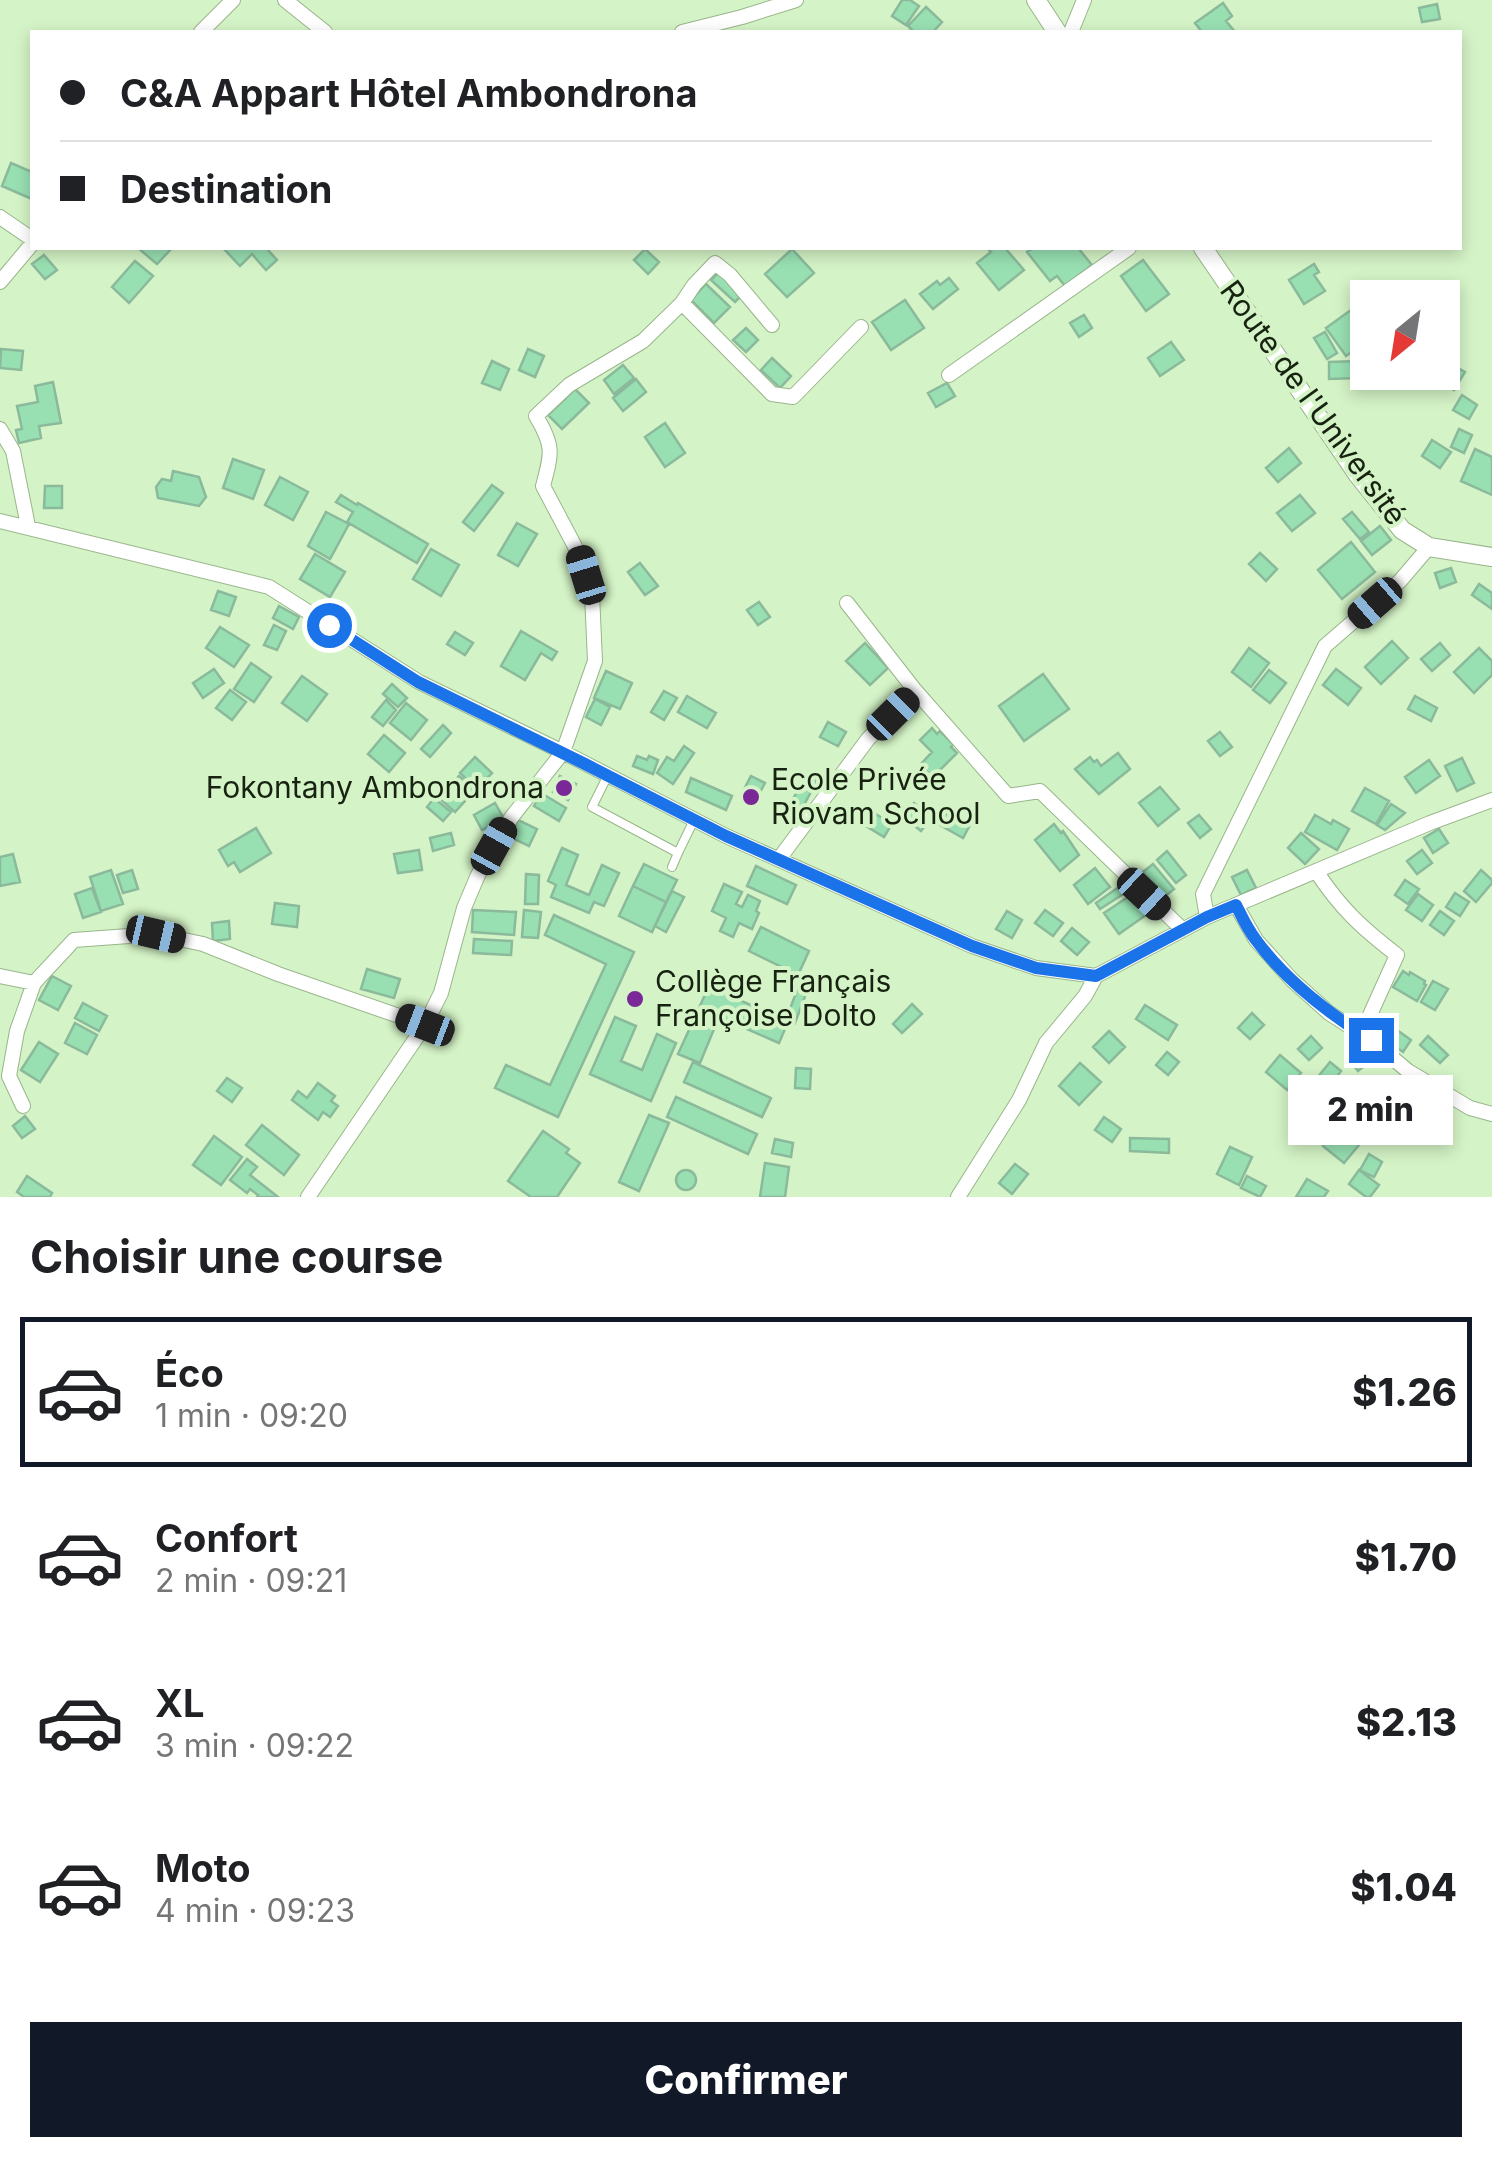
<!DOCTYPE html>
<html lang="fr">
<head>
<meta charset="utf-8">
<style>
	body { margin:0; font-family:Inter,sans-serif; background:#f2f2f2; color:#202124; height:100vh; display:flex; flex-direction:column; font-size:38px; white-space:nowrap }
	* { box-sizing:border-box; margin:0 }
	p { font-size:32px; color:#757577 }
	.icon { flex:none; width:55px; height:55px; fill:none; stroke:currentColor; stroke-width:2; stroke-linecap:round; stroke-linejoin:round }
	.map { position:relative; height:1197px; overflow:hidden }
	.details { display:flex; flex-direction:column; background:#fff; flex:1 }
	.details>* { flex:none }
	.top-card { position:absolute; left:30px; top:30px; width:1432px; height:220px; border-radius:0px; box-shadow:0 5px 15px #0003; display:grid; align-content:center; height:220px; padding:0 30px; background:#fff }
	.needle { width:65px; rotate:210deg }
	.controls { position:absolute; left:1350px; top:280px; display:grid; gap:20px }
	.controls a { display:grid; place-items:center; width:110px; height:110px; border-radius:0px; background:#fff; box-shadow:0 5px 15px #0003; font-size:50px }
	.end { position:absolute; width:45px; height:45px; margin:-22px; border:12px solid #1a73e8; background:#fff; box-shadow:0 0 0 5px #fff }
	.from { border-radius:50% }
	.bubble { position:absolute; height:70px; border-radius:0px; background:#fff; box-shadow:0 5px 15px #0003; font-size:32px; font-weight:800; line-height:70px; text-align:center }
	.car { position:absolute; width:30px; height:60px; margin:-30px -15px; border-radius:12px; box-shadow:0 0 8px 2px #0007; background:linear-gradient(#222 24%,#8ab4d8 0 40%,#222 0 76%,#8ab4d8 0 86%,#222 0) }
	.top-card b { display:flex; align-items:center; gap:35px; height:95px; font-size:38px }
	.top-card b+b { border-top:2px solid #e0e0e0 }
	.top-card i { width:25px; height:25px; background:#202124 }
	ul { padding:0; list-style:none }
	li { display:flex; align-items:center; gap:30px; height:150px; margin:0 20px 15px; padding:0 10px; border:5px solid transparent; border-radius:0px }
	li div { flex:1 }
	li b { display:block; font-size:38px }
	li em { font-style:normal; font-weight:800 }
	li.on { border-color:#111827 }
	li>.icon { width:90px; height:90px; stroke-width:1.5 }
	h2 { padding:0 30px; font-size:45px; line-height:120px }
	.button { display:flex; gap:20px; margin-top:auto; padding:20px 30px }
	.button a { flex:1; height:115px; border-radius:0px; background:#111827; color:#fff; font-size:40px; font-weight:800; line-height:115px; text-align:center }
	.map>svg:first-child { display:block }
	.building { fill:#98e0b2; stroke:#8aba9b; stroke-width:2.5 }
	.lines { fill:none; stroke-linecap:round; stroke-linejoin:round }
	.service-casing { stroke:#99b68b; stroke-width:10 }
	.minor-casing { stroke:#99b68b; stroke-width:16 }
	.tertiary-casing { stroke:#99b68b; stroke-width:20 }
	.service { stroke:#fff; stroke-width:8 }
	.minor { stroke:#fff; stroke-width:14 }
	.tertiary { stroke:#fff; stroke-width:18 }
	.route { stroke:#1a73e8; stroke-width:12 }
	.poi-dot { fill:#7a2797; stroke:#d4f3c6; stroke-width:4 }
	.labels { text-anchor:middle; stroke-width:8; stroke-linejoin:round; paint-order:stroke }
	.street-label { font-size:30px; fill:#172211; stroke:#d4f3c6 }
	.poi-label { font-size:30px; fill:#172211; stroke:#d4f3c6; text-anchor:start }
</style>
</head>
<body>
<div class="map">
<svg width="1492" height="1197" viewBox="0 0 1492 1197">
	<rect width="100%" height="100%" fill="#d4f3c6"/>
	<path class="building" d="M902,0H910L919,6L906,25L892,16Z
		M1223,3L1232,16L1226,21L1235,32H1202L1195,23Z
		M1437,4L1440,19L1422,22L1419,8Z
		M926,7L942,22L933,32H914L908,26Z
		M11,163L32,172V199L2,186Z
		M138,248H172L157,264Z
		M223,248H266L277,260L266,270L252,254L240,266Z
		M987,248H1005L1024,270L999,290L977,263L991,252Z
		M1033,248H1078L1092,265L1065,286L1057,276L1050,281L1027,252Z
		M645,249L659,262L648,274L634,260Z
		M792,249L814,273L787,297L765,274Z
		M44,255L57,270L45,279L32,264Z
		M1143,260L1169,294L1146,311L1121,276Z
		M135,261L153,276L129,303L112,287Z
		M1314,264L1319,272L1314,275L1325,291L1304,304L1289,280Z
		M720,271L743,294L735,302L711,280Z
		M949,278L958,289L933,309L920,294L937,281L940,285Z
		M706,284L730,307L714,323L691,300Z
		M905,300L924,328L891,350L872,322Z
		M1351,310L1368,332V340L1346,356L1326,328Z
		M1084,315L1092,328L1079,337L1070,323Z
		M746,328L758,340L746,352L733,340Z
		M1325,332L1337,353L1327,359L1314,338Z
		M1171,342L1184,360L1160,376L1148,358Z
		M1,349L23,351L21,370L0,368Z
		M528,349L544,356L535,377L519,370Z
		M772,358L791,376L780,388L761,370Z
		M1364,360H1368V372H1381V385L1363,384Z
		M492,361L509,369L500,390L482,383Z
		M1359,361V378L1329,379V362Z
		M1449,363L1465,372L1454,390L1445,385L1444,388L1431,380L1436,372L1441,375Z
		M623,365L634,378L614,394L604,380Z
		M636,379L646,392L623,411L613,398Z
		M53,382L61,423L39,426L41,438L19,443L16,430L22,429L17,406L38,402L35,386Z
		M947,383L955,396L936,407L928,393Z
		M575,389L589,403L562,429L548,415Z
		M1462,395L1477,405L1469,419L1453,410Z
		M665,423L685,453L665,467L645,437Z
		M1459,429L1472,435L1464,453L1451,447Z
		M1432,440L1451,452L1440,468L1422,456Z
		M1289,448L1301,463L1278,482L1266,468Z
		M1475,449L1492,457V495L1461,481Z
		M233,459L264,470L253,499L223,488Z
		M173,471L199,477L206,497L199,506L158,498L156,487L162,479L171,481Z
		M280,477L308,492L293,520L265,505Z
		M492,485L503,493L474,531L463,522Z
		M45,486H62V508H44Z
		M341,495L357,505L358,503L428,544L417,563L347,522L353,512L336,502Z
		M1300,495L1315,513L1292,531L1277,513Z
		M326,512L349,524L330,559L308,546Z
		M1352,512L1369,532L1360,539L1343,519Z
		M517,523L537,534L518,566L498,555Z
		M1380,526L1391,540L1372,555L1361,541Z
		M1351,542L1375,572L1342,599L1318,570Z
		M431,549L459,565L441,596L413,579Z
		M1260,553L1277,569L1266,581L1249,564Z
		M315,554L345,572L330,597L300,579Z
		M640,563L658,586L645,595L628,572Z
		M1451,568L1456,582L1440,588L1435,573Z
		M1479,584L1492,593V609L1472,595Z
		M218,591L236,597L229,616L211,610Z
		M759,602L770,617L758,625L747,610Z
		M279,606L299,617L293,629L273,618Z
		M274,625L286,631L277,650L264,645Z
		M220,627L249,645L234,667L206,648Z
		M521,631L557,652L552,660L541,653L525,680L501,666Z
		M455,632L473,643L465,655L447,644Z
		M1392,641L1408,658L1381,684L1365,667Z
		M865,643L888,668L870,685L846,661Z
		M1440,643L1450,655L1432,671L1421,659Z
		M1249,648L1269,663L1251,687L1232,672Z
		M1479,648L1492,661V675L1474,693L1454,672Z
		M251,663L271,677L254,702L234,689Z
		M214,669L224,683L203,698L193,683Z
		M1336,669L1361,688L1348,705L1323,685Z
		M1269,670L1286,683L1270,703L1253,690Z
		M606,671L632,683L620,709L594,698Z
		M1043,674L1069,709L1024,741L999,706Z
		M302,676L327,694L307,721L282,703Z
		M392,684L407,698L398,707L383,694Z
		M230,690L246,702L232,720L216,708Z
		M664,691L677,698L664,720L651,712Z
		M687,696L716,713L707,728L678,712Z
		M1415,696L1437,708L1431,721L1408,709Z
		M595,699L610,707L601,725L586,717Z
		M386,700L396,710L383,726L372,717Z
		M406,703L427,720L411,740L390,723Z
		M828,722L846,732L838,746L820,737Z
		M443,725L451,733L430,757L421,749Z
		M932,728L937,734L940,731L953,744L951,747L957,753L933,777L920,765L932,752L920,740Z
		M1220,732L1232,747L1220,756L1208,741Z
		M384,735L405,753L389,772L368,754Z
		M684,746L694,753L673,784L657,773L667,757L674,761Z
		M1118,753L1130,769L1099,794L1075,769L1090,757L1094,762L1097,760L1101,766Z
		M637,756L647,760L649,756L658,760L653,774L633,766Z
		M475,757L492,773L477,789L460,773Z
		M1462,758L1474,783L1457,791L1445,766Z
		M1429,760L1440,776L1416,793L1405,777Z
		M807,775L817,781L799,814L788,807Z
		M459,776L475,790L455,812L439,798Z
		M560,776L576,784L568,800L553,792Z
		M751,776L765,783L754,803L741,795Z
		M691,778L732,796L726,810L686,792Z
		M1160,787L1179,809L1158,826L1139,803Z
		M1365,788L1389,801L1376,824L1352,811Z
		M541,793L566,808L559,821L534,806Z
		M434,798L451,812L443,821L427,807Z
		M495,803L504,819L482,830L474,815Z
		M914,803L932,817L921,831L903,817Z
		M1391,804L1405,813L1385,830L1377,825Z
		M947,812L970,825L963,838L940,825Z
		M874,813L892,824L884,837L866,826Z
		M1199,815L1211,829L1200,838L1188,823Z
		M1315,815L1331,824L1333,820L1349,829L1337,850L1305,832Z
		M518,820L537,829L529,846L510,837Z
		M1054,824L1061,833L1063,831L1079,855L1060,871L1035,840Z
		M256,828L271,853L240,872L234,862L228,866L219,850Z
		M1439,829L1448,843L1433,853L1424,838Z
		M451,833L454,845L433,851L430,838Z
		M1301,833L1319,849L1305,864L1288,848Z
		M562,848L578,855L566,885L589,895L602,865L619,873L604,906L594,902L589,913L551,897L556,885L548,881Z
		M419,850L422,870L398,873L394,854Z
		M1422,850L1432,863L1417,874L1407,861Z
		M1167,851L1186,875L1176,883L1157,860Z
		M13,854L20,882L0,886V857Z
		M644,864L677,880L666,902L633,886Z
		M1153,864L1174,889L1164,897L1143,872Z
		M756,866L796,885L787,904L747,886Z
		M1095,868L1110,887L1088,904L1074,885Z
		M111,870L123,904L101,911L90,877Z
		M132,870L138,889L123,893L117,875Z
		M1247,870L1256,888L1241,895L1232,877Z
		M1481,870L1492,880V883L1476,902L1464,891Z
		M526,874L539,875L538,904H525Z
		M1405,880L1419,889L1408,904L1395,895Z
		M724,884L742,892L736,904L742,907L748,895L760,901L756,911L759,913L752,929L739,923L733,937L720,931L726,918L712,911Z
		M1123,884L1128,891L1100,909L1096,903Z
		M633,886L666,902L652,932L619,916Z
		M92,888L101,912L83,918L75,894Z
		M672,891L684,897L666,932L655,926Z
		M1455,893L1469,902L1460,916L1446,907Z
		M1418,894L1433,905L1422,921L1406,910Z
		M1131,895L1146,915L1119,934L1104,913Z
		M275,903L299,906L297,927L272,924Z
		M473,910L516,912L514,935L472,932Z
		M524,910L541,912L538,938L522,937Z
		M1045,910L1063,923L1053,936L1035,923Z
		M1007,911L1022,920L1012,938L996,929Z
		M1440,911L1454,921L1444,935L1430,925Z
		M554,915L634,952L558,1117L495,1088L506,1065L550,1085L606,964L545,935Z
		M229,921L230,939L213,941L212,923Z
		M761,927L809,951L798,975L749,951Z
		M1072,928L1089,942L1077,955L1061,941Z
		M474,939L512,941L511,955L473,953Z
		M367,969L400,979L394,998L361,989Z
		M1403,971L1409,975L1410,972L1425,981L1424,984L1426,985L1417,1001L1393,987Z
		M52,976L71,986L58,1010L39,1000Z
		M801,980L810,983L795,1023L786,1019Z
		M1433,981L1448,989L1435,1010L1421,1002Z
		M709,986L788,1022L779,1043L719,1017L700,1063L678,1054Z
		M83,1003L107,1016L99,1031L75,1018Z
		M912,1004L922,1014L902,1033L893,1024Z
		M1145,1005L1177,1025L1168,1040L1136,1019Z
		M1252,1013L1264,1025L1250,1039L1238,1028Z
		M615,1017L636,1026L621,1061L642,1070L657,1034L676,1043L651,1101L590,1074Z
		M1386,1022L1411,1040L1403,1052L1378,1033Z
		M75,1023L97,1035L87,1054L65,1043Z
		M1109,1031L1125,1047L1109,1063L1093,1047Z
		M1311,1036L1322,1048L1309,1060L1298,1049Z
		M1428,1036L1448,1055L1440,1063L1420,1045Z
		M1367,1041L1378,1055L1358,1071L1347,1057Z
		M39,1042L58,1054L40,1082L21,1070Z
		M1167,1052L1179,1062L1168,1075L1156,1065Z
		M1280,1055L1301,1073L1287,1090L1266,1072Z
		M693,1062L771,1098L762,1117L684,1082Z
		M1330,1062L1341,1071L1329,1087L1317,1078Z
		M1080,1063L1101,1082L1079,1105L1059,1086Z
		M796,1068L811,1069L810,1089L795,1088Z
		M227,1078L242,1088L232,1102L217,1091Z
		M318,1083L335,1096L331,1101L338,1106L330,1117L323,1112L318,1120L292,1100L298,1091L307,1098Z
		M1412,1093L1425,1101L1408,1127L1395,1119Z
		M1372,1096L1381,1102L1384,1097L1398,1106L1380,1135L1357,1120Z
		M676,1097L757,1134L748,1154L667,1117Z
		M1312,1111L1324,1121L1311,1136L1299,1126Z
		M649,1115L669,1123L639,1191L619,1182Z
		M25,1116L35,1129L22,1138L13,1126Z
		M1104,1117L1121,1129L1112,1142L1095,1130Z
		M1344,1122L1364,1139L1344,1163L1323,1146Z
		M262,1125L299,1155L284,1175L246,1145Z
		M543,1131L569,1149L566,1153L580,1163L557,1197H531L508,1181Z
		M214,1136L242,1157L221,1185L193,1165Z
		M1130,1138L1169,1139V1153L1130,1151Z
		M775,1139L793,1143L791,1157L772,1153Z
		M1230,1147L1252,1157L1239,1185L1217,1174Z
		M1369,1154L1382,1162L1374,1177L1360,1170Z
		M247,1159L257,1167L250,1175L278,1197H257L258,1195L250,1189L247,1193L230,1180Z
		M765,1163L789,1167L785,1197H760Z
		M1015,1164L1028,1174L1012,1194L999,1183Z
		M1359,1170L1379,1185L1370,1197H1366L1349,1184Z
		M676 1180a10 10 0 1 1 20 0a10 10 0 1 1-20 0Z
		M27,1176L52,1193L50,1197H24L17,1192Z
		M1247,1176L1266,1186L1260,1197L1241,1188Z
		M1307,1179L1328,1191L1324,1197H1296Z"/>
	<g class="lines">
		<g class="service-casing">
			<path id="service" d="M608,775L592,807L678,853L694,820
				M672,867L678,853"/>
		</g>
		<g class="minor-casing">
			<path id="minor" d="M285,0L325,32
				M201,32L233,0
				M682,32L742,17L796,0
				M1071,32L1084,0
				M0,217L32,239
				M0,282L32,244
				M682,303L772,394L793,397L861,327
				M949,375L1129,248
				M0,429L13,451L28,526
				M0,521L269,587L419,682L563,752L726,836L972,946L1036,968L1096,976L1207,917L1430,823L1492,800
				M847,603L914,689L1008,796L1040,791L1183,930
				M779,859L868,739L916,691
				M1316,871C1341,909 1362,928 1397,955L1370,1015L1371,1040
				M1236,905L1256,940L1292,980L1329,1013L1371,1040L1408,1071L1470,1108L1492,1114
				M1207,917L1203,894L1325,646L1400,581L1429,547
				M0,976L34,983L74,940L156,934L203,944L278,974L425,1025
				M23,1106L9,1076L17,1031L34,983
				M308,1197L425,1025L441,993L464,908L478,875L511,818L563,752L595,661L592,594L580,556L543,486C552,452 554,446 536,416L569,385L643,341L682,303L694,285L715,263L730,275L772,325
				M958,1197L1019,1100L1046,1043L1085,996L1096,976"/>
		</g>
		<g class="tertiary-casing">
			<path id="tertiary" d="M1036,0L1057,32
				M1203,248L1358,475L1402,530L1429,547L1492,557"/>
		</g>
		<use href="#service" class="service"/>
		<use href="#minor" class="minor"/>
		<use href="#tertiary" class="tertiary"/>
	</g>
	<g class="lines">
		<path class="route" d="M329,625L418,682L585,764L726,836L972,946L1036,968L1096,976L1207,917L1236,905C1242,917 1248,930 1256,940C1286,981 1328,1013 1371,1040"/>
	</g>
	<g class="poi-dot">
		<circle cx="564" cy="788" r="10"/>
		<circle cx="751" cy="797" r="10"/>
		<circle cx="635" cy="999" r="10"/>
	</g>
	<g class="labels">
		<g class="street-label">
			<text transform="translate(1313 403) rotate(54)" y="10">Route de l'Université</text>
		</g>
		<g class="poi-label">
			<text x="771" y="790">Ecole Privée<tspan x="771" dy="34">Riovam School</tspan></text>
			<text x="544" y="798" text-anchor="end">Fokontany Ambondrona</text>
			<text x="655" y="992">Collège Français<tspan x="655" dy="34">Françoise Dolto</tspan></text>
		</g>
	</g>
</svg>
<div class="controls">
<a><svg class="needle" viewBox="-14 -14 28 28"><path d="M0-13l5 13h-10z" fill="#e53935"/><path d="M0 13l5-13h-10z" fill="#757577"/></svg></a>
</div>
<i class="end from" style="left:329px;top:625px"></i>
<i class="end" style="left:1371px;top:1040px"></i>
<div class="bubble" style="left:1288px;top:1075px;width:165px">2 min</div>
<i class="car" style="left:586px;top:575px;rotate:343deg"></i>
<i class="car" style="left:1375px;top:603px;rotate:229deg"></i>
<i class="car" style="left:893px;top:714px;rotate:45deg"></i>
<i class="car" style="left:494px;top:846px;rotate:29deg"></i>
<i class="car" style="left:1144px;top:894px;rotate:133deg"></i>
<i class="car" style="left:156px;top:934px;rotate:103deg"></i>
<i class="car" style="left:425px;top:1025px;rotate:291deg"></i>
<div class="top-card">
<b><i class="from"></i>C&amp;A Appart Hôtel Ambondrona</b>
<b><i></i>Destination</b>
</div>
</div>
<section class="details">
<h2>Choisir une course</h2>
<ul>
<li class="on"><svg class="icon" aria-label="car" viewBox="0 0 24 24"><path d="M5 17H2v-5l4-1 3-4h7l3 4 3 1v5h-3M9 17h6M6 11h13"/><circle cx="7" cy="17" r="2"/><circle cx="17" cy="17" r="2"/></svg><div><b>Éco</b><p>1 min · 09:20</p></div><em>$1.26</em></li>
<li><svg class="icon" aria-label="car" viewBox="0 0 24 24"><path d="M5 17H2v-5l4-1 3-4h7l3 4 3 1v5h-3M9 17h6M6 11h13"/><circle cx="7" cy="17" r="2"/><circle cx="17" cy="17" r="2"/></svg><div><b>Confort</b><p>2 min · 09:21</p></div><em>$1.70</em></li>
<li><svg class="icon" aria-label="car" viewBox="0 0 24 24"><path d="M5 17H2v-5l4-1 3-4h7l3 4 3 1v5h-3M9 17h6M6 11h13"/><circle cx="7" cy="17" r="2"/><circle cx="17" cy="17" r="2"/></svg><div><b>XL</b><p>3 min · 09:22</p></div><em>$2.13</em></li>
<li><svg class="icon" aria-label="car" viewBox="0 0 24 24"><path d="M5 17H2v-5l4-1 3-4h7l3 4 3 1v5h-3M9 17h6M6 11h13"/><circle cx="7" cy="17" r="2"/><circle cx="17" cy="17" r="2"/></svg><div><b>Moto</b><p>4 min · 09:23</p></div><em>$1.04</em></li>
</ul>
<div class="button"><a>Confirmer</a></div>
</section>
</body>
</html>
